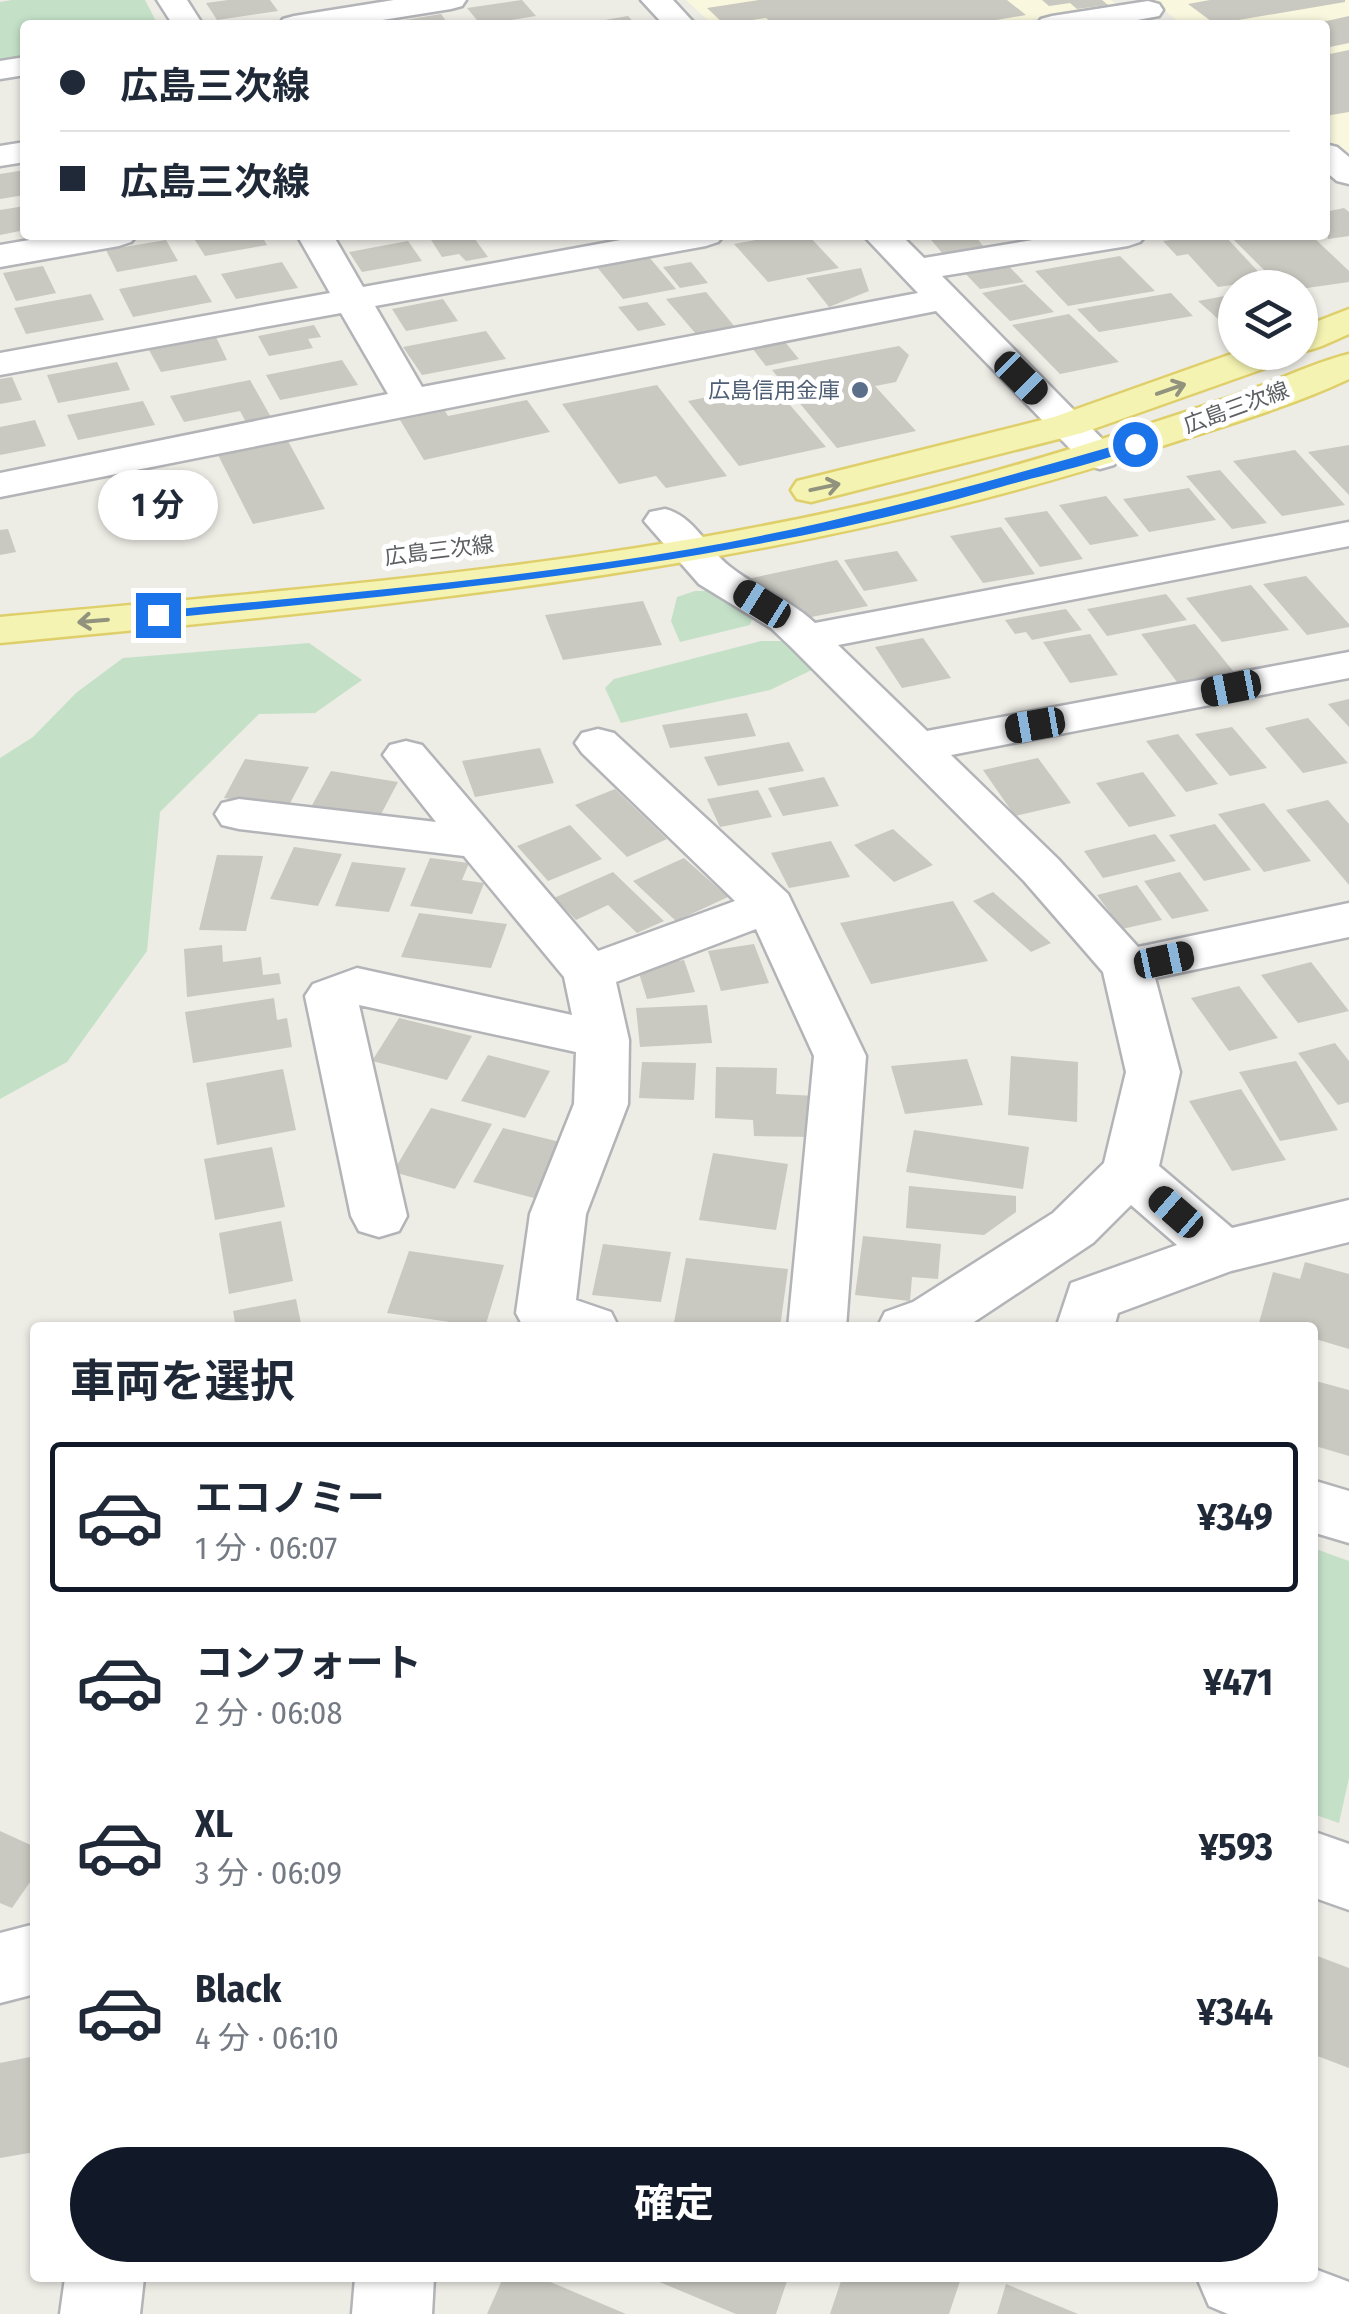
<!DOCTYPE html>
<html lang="ja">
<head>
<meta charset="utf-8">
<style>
	body { margin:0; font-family:"Fira Sans Condensed","Noto Sans JP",sans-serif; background:#f2f2f3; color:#1f2937; height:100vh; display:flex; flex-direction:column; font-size:38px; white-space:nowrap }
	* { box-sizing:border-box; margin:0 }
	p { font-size:32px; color:#747a83 }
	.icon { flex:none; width:55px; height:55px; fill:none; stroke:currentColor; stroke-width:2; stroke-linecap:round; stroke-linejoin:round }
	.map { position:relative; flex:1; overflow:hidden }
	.panel { position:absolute; left:30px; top:1322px; width:1288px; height:960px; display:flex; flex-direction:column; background:#fff; border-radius:10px; box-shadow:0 2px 8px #0004 }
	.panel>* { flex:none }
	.banner { position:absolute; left:20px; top:20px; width:1310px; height:220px; border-radius:10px; box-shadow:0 2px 8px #0004; display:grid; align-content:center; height:220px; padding:0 40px; background:#fff }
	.controls { position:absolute; left:1218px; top:270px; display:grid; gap:20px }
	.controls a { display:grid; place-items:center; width:100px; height:100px; border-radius:50%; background:#fff; box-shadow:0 2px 8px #0004; font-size:50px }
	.end { position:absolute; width:45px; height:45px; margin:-22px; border:12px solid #1a73e8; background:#fff; box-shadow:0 0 0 5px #fff }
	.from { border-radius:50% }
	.bubble { position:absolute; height:70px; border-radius:35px; background:#fff; box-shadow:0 2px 8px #0004; font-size:32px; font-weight:700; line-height:70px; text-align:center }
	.car { position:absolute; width:30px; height:60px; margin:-30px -15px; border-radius:12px; box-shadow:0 0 8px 2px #0007; background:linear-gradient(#222 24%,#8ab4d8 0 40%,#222 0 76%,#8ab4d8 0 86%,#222 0) }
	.banner b { display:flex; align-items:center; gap:35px; height:95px; font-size:38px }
	.banner b+b { border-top:2px solid #e0e1e3 }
	.banner i { width:25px; height:25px; background:#1f2937 }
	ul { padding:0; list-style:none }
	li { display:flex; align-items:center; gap:30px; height:150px; margin:0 20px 15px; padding:0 20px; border:5px solid transparent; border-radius:10px }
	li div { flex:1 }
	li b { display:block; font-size:38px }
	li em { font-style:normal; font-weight:700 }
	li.on { border-color:#111827 }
	li>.icon { width:90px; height:90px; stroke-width:1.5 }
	h2 { padding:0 40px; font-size:45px; line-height:120px }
	.cta { display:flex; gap:20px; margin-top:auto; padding:20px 40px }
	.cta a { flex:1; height:115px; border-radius:60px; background:#111827; color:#fff; font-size:40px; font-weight:700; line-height:115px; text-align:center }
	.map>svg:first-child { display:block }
	.commercial { fill:#f9f7dd }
	.green { fill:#c4e1c8 }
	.building { fill:#c9c8c1 }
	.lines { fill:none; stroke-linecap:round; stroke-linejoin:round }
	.minor-casing { stroke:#b2b4b8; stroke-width:5 }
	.major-casing { stroke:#dfcf6b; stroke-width:5 }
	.minor { fill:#fff; fill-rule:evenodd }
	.major { fill:#f5f3b2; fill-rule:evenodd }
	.oneway { stroke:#92937f }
	.route { fill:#1a73e8 }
	.service-dot { fill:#5c6f8a; stroke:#fff; stroke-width:4 }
	.labels { text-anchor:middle; stroke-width:10; stroke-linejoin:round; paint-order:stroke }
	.far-service-label { font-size:22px; fill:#4e5e75; stroke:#fff; text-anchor:end }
	.far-street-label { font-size:22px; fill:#5d5f63; stroke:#fff }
</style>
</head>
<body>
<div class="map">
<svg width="1349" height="2314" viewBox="0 0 1349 2314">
	<rect width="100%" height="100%" fill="#edece5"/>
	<path class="commercial" d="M686,0H1111L1119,6L996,25H713Z
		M1151,0H1349V159L1325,138V25H1183Z"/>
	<path class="green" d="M12,0H145L158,25H25V58L0,61V2Z
		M695,591H708L753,616L750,625L680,642L671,621L677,597Z
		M761,641H782L818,667L770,690L621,723L605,688L614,679Z
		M309,643L362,680L315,713L259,714L160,812L147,951L67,1062L0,1099V758L33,737L76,693L123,658Z
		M1313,1548L1349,1561V1778L1339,1823L1313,1814Z"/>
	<path class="building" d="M228,0H270L278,11L217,20L206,3Z
		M522,0L536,16L481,25L467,8Z
		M759,0H1007L1026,15L967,25H774L766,18L724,24L707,8Z
		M1042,0H1102L1108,5L1077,9L1070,3L1049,6Z
		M1210,0H1345V2L1215,24L1188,4Z
		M441,14L449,25H387V23Z
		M628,16L636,25H588V23Z
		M1349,16V43L1325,48V25H1308Z
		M1349,50V112L1325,116V55Z
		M25,170V195L0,199V174Z
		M25,206V230L0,235V210Z
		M1344,208L1349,212V236L1328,239L1325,212Z
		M203,235H261L267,245L205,256L193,237Z
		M428,235H472L488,257L466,261L459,254L442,257Z
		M782,235H808L839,268L768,282L734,244Z
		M927,235H974L985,248L943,254Z
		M1209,235H1224L1266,280L1218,287L1188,254L1177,256L1163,241Z
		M1258,235H1311L1349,271V282L1300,289L1282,288L1233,239Z
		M166,240L178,261L117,272L106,250Z
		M408,241L422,261L362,272L349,252Z
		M1120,256L1155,291L1068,306L1035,271Z
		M649,257L676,289L623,299L597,267Z
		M1004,261L1024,282L980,289L961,269Z
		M282,262L298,288L236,299L221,274Z
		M691,262L708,283L680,288L663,267Z
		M43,266L56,293L16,301L3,273Z
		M861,268L869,291L829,307L806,278Z
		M196,275L212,302L133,317L119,289Z
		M1025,284L1054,312L1010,321L982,293Z
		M706,292L735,327L696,334L666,299Z
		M1171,293L1193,316L1099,332L1077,309Z
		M91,294L104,320L26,334L14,308Z
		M1235,294V325L1226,326L1198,301Z
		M443,299L458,321L406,331L392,309Z
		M647,302L666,325L638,331L618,307Z
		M1069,314L1119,362L1060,374L1012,325Z
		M314,325L321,337L308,339L313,348L269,356L258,336Z
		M486,331L506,359L422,375L403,347Z
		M216,337L227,360L161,372L149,350Z
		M785,342L799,359L766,366L752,348Z
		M899,346L909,355L896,382L875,386L916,431L837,448L772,370Z
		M342,360L358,385L280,400L266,375Z
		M117,362L130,390L58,403L47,375Z
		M12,377L22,400L0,404V379Z
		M250,380L272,419L247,424L240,411L184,422L170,396Z
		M772,384L826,447L739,466L688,401Z
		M657,385L727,476L666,488L656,476L619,484L562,404Z
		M527,400L550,432L424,460L400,420L445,411L448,416Z
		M143,401L155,425L78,440L67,415Z
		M35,420L46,446L0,455V427Z
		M288,441L325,509L253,524L218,455Z
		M1349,445V495L1308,452Z
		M1295,450L1345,505L1282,516L1233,461Z
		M1220,470L1267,523L1232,529L1186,476Z
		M1189,488L1216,520L1149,532L1123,499Z
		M1106,496L1139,536L1090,545L1059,505Z
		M1047,511L1083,559L1040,567L1004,518Z
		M1001,527L1035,574L983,583L950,536Z
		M8,529L16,552L0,555V530Z
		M897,551L918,581L864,591L844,560Z
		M837,560L868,606L806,618L747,579Z
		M1306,576L1349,624V627L1307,635L1263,584Z
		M1251,585L1289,630L1222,642L1186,598Z
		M1166,594L1187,620L1107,636L1087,609Z
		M643,601L662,645L563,660L545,615Z
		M1066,609L1082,630L1032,640L1026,632L1015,634L1005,620Z
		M1195,624L1233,671L1177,682L1141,634Z
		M1090,634L1118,675L1070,683L1043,642Z
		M923,638L951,678L902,688L875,647Z
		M1349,699V727L1328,704Z
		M747,713L756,736L670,748L662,725Z
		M1308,718L1348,763L1303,773L1265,728Z
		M1232,727L1267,768L1230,776L1195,734Z
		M1178,734L1218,784L1186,792L1146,741Z
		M789,742L804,771L718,786L704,757Z
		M540,748L554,783L475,797L462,761Z
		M1038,758L1071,803L1015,816L983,770Z
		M245,759L309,767L288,807L224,798Z
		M331,771L398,782L379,818L311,807Z
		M1143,772L1176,816L1129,827L1096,783Z
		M824,777L839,806L783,816L768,788Z
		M615,789L667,839L627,857L575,805Z
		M758,790L772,817L720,827L707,799Z
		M1328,800L1349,824V885L1286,810Z
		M1264,803L1311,861L1264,872L1218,814Z
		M1215,824L1251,870L1204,881L1169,835Z
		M570,825L602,859L548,881L517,846Z
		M893,829L933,865L894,882L854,845Z
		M1155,834L1176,861L1103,878L1084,851Z
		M831,841L850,877L789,888L771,853Z
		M294,847L342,854L318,906L270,899Z
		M217,855L263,856L246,931L199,930Z
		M430,858L469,863L462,880L484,883L472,914L410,906Z
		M684,858L728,897L676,921L633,881Z
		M352,862L406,868L389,912L335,906Z
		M613,872L664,921L637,933L608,905L576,920L554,898Z
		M1180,872L1209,911L1172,919L1144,881Z
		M1137,885L1162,920L1122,929L1097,895Z
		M993,892L1051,943L1031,952L973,901Z
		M953,901L988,961L871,984L840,923Z
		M419,913L507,924L491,968L401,957Z
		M754,944L769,983L721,991L708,951Z
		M222,945L223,962L261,957L263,975L279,973L281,984L187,997L184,949Z
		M684,960L695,992L647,999L637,967Z
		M1311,962L1349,1011L1298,1023L1261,975Z
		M1239,986L1278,1038L1229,1051L1191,998Z
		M274,998L277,1020L287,1018L292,1047L193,1063L185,1012Z
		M707,1005L712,1043L640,1047L636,1008Z
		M399,1018L472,1036L447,1080L372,1061Z
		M1335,1043L1349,1061V1102L1338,1105L1298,1053Z
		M488,1055L550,1071L525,1118L461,1101Z
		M1011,1056L1078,1062L1077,1122L1008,1115Z
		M967,1059L983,1105L905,1114L891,1066Z
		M1296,1061L1338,1130L1280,1141L1239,1072Z
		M642,1062L696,1063L694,1100L639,1098Z
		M716,1067L777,1068L776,1094L816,1096L817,1137L754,1136L753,1120L715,1118Z
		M283,1069L296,1130L217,1145L206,1083Z
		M1241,1089L1286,1160L1232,1171L1189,1101Z
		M431,1108L492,1124L455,1189L393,1172Z
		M503,1128L564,1143L534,1198L473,1182Z
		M914,1130L1029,1147L1023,1189L906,1172Z
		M272,1147L285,1207L215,1220L204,1159Z
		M713,1153L788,1164L776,1230L699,1220Z
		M909,1186L1016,1196V1212L984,1235L906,1228Z
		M281,1221L293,1281L229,1294L219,1233Z
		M863,1236L941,1244L938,1279L912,1277L910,1301L855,1295Z
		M603,1244L671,1252L661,1302L592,1295Z
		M409,1251L504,1265L485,1327L387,1313Z
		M686,1258L788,1269L780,1328H673Z
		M1305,1262L1349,1274V1349L1312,1338V1328H1275L1259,1323L1273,1272L1300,1279Z
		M296,1299L302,1328H236L233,1311Z
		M1312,1380L1349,1390V1456L1312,1445Z
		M0,1831L35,1847V1875L12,1908L0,1903Z
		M1312,1954L1349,1968V2068L1312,2054Z
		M35,2056V2152L0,2158V2063Z
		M503,2278H541L626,2314H487Z
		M650,2278H788L776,2314H736Z
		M842,2278H961L949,2314H830Z
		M1006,2284L1078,2314H997Z"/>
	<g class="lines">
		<g class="minor-casing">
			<path id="minor" d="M157,0H187L203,25H173Z
				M394,0H466L462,6L451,9L351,25H279L283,19L294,16Z
				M641,0H673L696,25H664Z
				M1148,1L1159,4L1163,10L1159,16L1110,25H1037L1041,19L1052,16Z
				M25,57V75L0,79V61Z
				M25,142V162L0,166V146Z
				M1325,144L1337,147L1349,157V184L1337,181L1325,171Z
				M59,235H137L131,242L119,246L0,267V245Z
				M297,235H333L363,287L648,235H724L718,242L706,246L375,306L422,387L918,293L863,235H901L924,258L1063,235H1146L1140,242L1128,246L942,276L1120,457L1114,465L1100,469L1086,465L936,311L0,497V473L388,394L341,313L0,375V353L330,293Z
				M665,509C694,516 707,548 729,566C756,588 790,599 815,623L1349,522V546L838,645L927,731L1349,652V678L951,755L1058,859L1138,947L1349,903V937L1155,978L1180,1072L1159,1166L1232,1228L1349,1200V1242L1231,1271L1118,1313L1114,1328H1056L1071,1283L1177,1245L1131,1205L1093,1243L965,1328H877L885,1312L913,1302L1053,1213L1104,1163L1126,1072L1103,972L1024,881L791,647L771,628L699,584L644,521L650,512Z
				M598,729L614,733L788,894L866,1056L846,1328H788L814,1056L756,929L616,982L629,1040L628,1104L586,1214L576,1300L611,1312L619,1328H524L516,1313L530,1214L574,1104L576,1052L359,1005L407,1216L399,1231L379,1237L359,1231L351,1216L305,996L313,984L357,968L572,1015L564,977L464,856L239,829L222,825L215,814L222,803L239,799L436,822L383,755L390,745L406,741L422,745L598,951L735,901L582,753L575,743L582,733Z
				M1312,1480L1349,1491V1543L1312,1532Z
				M1312,1831L1349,1844V1910L1312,1897Z
				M35,1924V1994L0,2003V1933Z
				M1312,2268L1349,2282V2314H1228L1209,2306L1197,2278H1312Z
				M65,2278H144L140,2314H60Z
				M355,2278H434L432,2314H352Z"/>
		</g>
		<g class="major-casing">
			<path id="major" d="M1349,309V334C1332,341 1315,351 1297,352L1300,328Z
				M1237,352H1293L1288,360L1082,433L811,502L797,499L791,490L797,481L1054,417Z
				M1349,354V379C1285,409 1216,428 1150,450C777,572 388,606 0,643V617C299,589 604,568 897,497C1012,469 1124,433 1236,395C1274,383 1311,363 1349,354Z"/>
		</g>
		<use href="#minor" class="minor"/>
		<use href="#major" class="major"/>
	</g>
	<defs><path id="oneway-shaft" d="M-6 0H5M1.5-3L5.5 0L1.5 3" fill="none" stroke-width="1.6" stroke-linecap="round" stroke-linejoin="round" transform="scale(2.5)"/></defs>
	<g class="oneway">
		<use href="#oneway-shaft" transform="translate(1171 389) rotate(-19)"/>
		<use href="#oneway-shaft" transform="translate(825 487) rotate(-12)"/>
		<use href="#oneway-shaft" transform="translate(93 621) rotate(175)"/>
	</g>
	<path class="route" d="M1131,441L1141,444C1113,461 1033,477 997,488C724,567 439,591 158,619L152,615L158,611C336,594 515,579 691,549C841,523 985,483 1131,441Z"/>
	<circle class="service-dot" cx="860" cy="390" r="10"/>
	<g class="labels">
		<g class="far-service-label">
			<text x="840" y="398">広島信用金庫</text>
		</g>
		<g class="far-street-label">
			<text transform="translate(1236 407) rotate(-20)" y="8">広島三次線</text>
			<text transform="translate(439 550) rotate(-7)" y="8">広島三次線</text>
		</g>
	</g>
</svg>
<div class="controls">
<a><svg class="icon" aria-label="layers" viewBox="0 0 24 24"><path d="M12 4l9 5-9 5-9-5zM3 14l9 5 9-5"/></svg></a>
</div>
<i class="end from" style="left:1135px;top:444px"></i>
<i class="end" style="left:158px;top:615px"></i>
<div class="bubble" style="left:98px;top:470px;width:120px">1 分</div>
<i class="car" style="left:1021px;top:378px;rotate:135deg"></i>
<i class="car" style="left:762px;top:604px;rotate:302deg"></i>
<i class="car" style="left:1231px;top:688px;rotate:259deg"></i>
<i class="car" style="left:1035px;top:725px;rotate:260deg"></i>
<i class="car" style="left:1164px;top:960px;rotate:78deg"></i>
<i class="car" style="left:1176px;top:1212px;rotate:311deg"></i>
<div class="banner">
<b><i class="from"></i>広島三次線</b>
<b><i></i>広島三次線</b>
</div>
<section class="panel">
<h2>車両を選択</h2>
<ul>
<li class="on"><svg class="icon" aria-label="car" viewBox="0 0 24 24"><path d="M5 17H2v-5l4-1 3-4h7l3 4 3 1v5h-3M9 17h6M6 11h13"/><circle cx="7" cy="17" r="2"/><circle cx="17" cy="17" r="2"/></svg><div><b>エコノミー</b><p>1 分 · 06:07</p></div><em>¥349</em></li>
<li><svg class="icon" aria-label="car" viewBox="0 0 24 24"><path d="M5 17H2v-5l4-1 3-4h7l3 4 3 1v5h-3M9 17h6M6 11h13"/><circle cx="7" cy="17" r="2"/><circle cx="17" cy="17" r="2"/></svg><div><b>コンフォート</b><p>2 分 · 06:08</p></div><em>¥471</em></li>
<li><svg class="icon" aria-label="car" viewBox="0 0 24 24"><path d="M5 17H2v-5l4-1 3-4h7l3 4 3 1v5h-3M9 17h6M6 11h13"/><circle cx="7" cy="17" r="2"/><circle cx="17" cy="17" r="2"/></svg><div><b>XL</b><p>3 分 · 06:09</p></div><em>¥593</em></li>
<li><svg class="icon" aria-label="car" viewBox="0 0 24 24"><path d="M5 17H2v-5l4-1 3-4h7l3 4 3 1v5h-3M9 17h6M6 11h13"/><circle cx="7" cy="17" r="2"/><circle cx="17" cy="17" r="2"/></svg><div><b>Black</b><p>4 分 · 06:10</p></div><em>¥344</em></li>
</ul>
<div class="cta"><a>確定</a></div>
</section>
</div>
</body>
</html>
